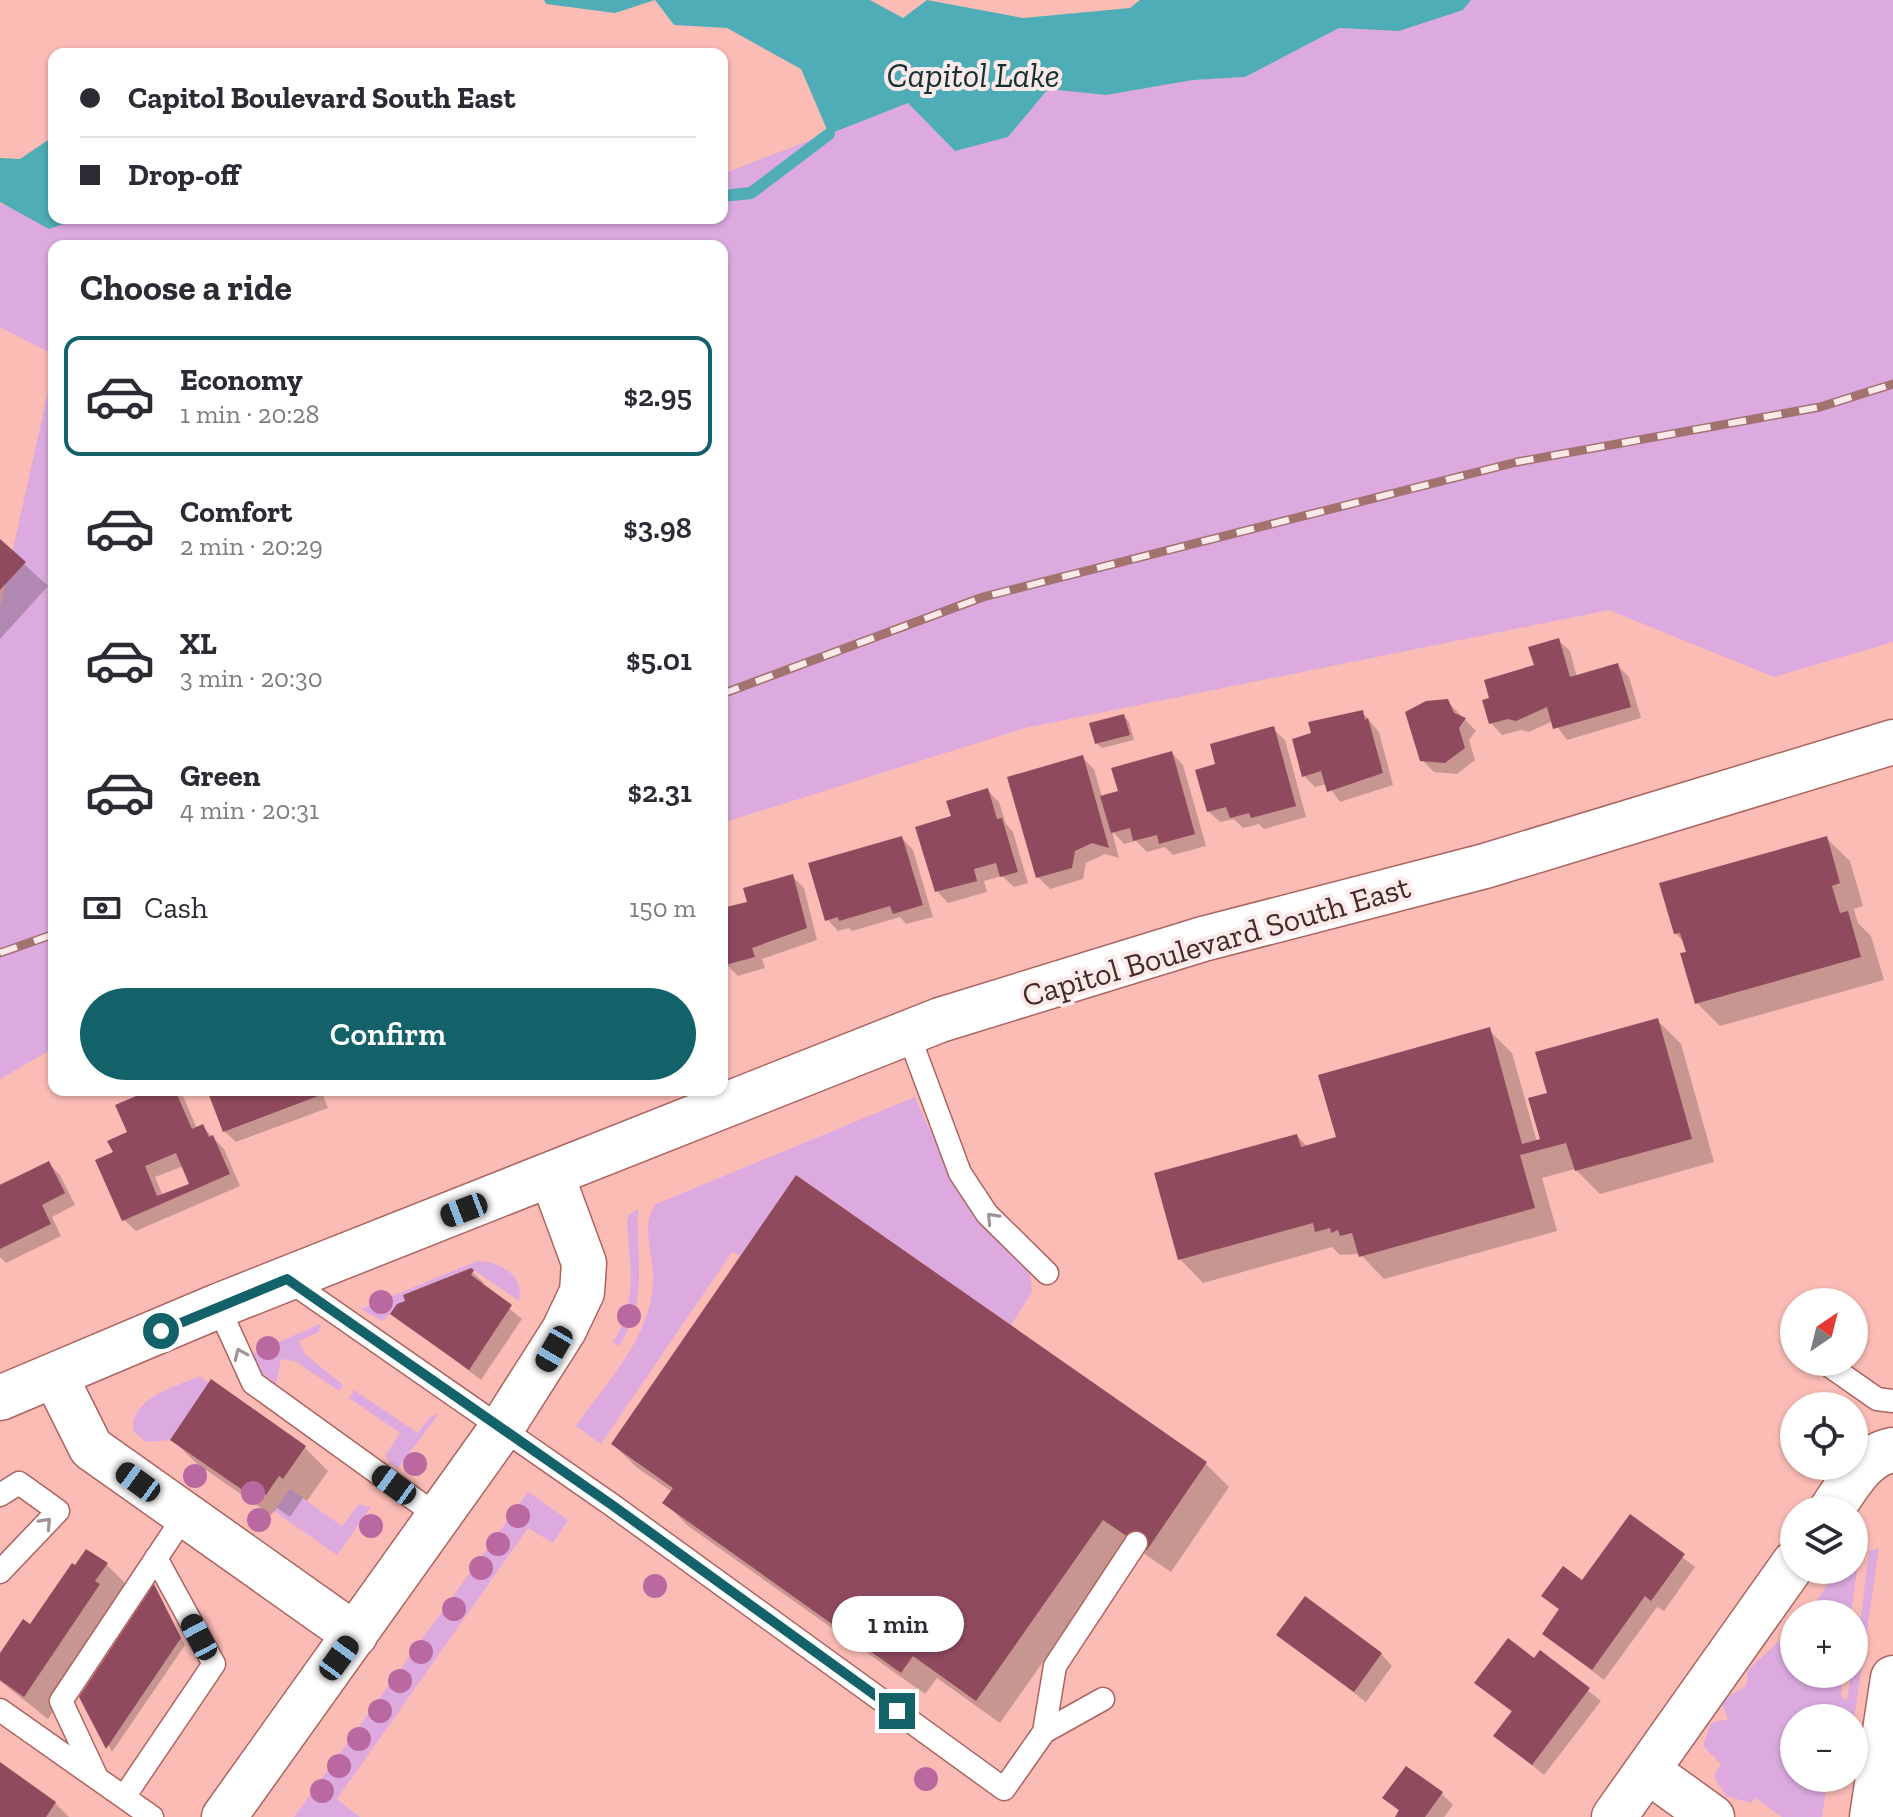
<!DOCTYPE html>
<html lang="en">
<head>
<meta charset="utf-8">
<style>
	body { margin:0; font-family:"Zilla Slab",serif; background:#f7f7f7; color:#2b2b33; height:100vh; display:flex; flex-direction:column; font-size:30px; white-space:nowrap }
	* { box-sizing:border-box; margin:0 }
	p { font-size:26px; color:#7c7c81 }
	.icon { flex:none; width:44px; height:44px; fill:none; stroke:currentColor; stroke-width:2; stroke-linecap:round; stroke-linejoin:round }
	.map { position:relative; flex:1; overflow:hidden }
	.sheet { position:absolute; left:48px; top:240px; width:680px; height:856px; display:flex; flex-direction:column; background:#fff; border-radius:16px; box-shadow:0 2px 6px #0004 }
	.sheet>* { flex:none }
	.guide { position:absolute; left:48px; top:48px; width:680px; height:176px; border-radius:16px; box-shadow:0 2px 6px #0004; display:grid; align-content:center; height:176px; padding:0 32px; background:#fff }
	.needle { width:52px; rotate:35deg }
	.tools { position:absolute; left:1780px; top:1288px; display:grid; gap:16px }
	.tools a { display:grid; place-items:center; width:88px; height:88px; border-radius:50%; background:#fff; box-shadow:0 2px 6px #0004; font-size:40px }
	.end { position:absolute; width:36px; height:36px; margin:-18px; border:10px solid #13626a; background:#fff; box-shadow:0 0 0 4px #fff }
	.from { border-radius:50% }
	.bubble { position:absolute; height:56px; border-radius:28px; background:#fff; box-shadow:0 2px 6px #0004; font-size:26px; font-weight:600; line-height:56px; text-align:center }
	.car { position:absolute; width:24px; height:48px; margin:-24px -12px; border-radius:10px; box-shadow:0 0 6px 2px #0007; background:linear-gradient(#222 24%,#8ab4d8 0 40%,#222 0 76%,#8ab4d8 0 86%,#222 0) }
	.guide b { display:flex; align-items:center; gap:28px; height:76px; font-size:30px }
	.guide b+b { border-top:2px solid #e1e1e2 }
	.guide i { width:20px; height:20px; background:#2b2b33 }
	ul { padding:0; list-style:none }
	li { display:flex; align-items:center; gap:24px; height:120px; margin:0 16px 12px; padding:0 16px; border:4px solid transparent; border-radius:16px }
	li div { flex:1 }
	li b { display:block; font-size:30px }
	li em { font-style:normal; font-weight:600 }
	li.active { border-color:#13626a }
	li>.icon { width:72px; height:72px; stroke-width:1.5 }
	h2 { padding:0 32px; font-size:36px; line-height:96px }
	.pay { display:flex; align-items:center; gap:20px; height:88px; padding:0 32px; font-size:30px }
	.pay p { margin-inline-start:auto }
	.primary-button { display:flex; gap:16px; margin-top:auto; padding:16px 32px }
	.primary-button a { flex:1; height:92px; border-radius:48px; background:#13626a; color:#fff; font-size:32px; font-weight:600; line-height:92px; text-align:center }
	.map>svg:first-child { display:block }
	.green { fill:#dcaadf }
	.water { fill:#4fadb7 }
	.shadow { fill:#0003; fill-rule:evenodd }
	.lines { fill:none; stroke-linecap:round; stroke-linejoin:round }
	.stream { stroke:#4fadb7; stroke-width:12 }
	.building { fill:#8f4b5d; fill-rule:evenodd }
	.lane-casing { stroke:#ac645f; stroke-width:25 }
	.street-casing { stroke:#ac645f; stroke-width:47 }
	.secondary-casing { stroke:#ac645f; stroke-width:47 }
	.lane { stroke:#fff; stroke-width:22 }
	.street { stroke:#fff; stroke-width:44 }
	.secondary { stroke:#fff; stroke-width:44 }
	.rail-casing { stroke:#a1726e; stroke-width:9 }
	.rail { stroke:#fbeae9; stroke-width:6; stroke-dasharray:18; stroke-linecap:butt }
	.tree { fill:#ba69a0 }
	.oneway { stroke:#a29492 }
	.route { stroke:#13626a; stroke-width:10 }
	.labels { text-anchor:middle; stroke-width:8; stroke-linejoin:round; paint-order:stroke }
	.street-label { font-size:32px; fill:#462825; stroke:#fbeae9 }
	.water-label { font-size:34px; font-style:italic; fill:#143235; stroke:#fbeae9 }
</style>
</head>
<body>
<div class="map">
<svg width="1893" height="1817" viewBox="0 0 1893 1817">
	<rect width="100%" height="100%" fill="#fbbcb6"/>
	<path class="green" d="M1471,0H1893V642L1774,677L1609,610L1025,728L722,823V246H54V355L0,327V204L54,218H581L586,224L603,218H722V174L908,103L1008,137L1048,89L1106,95L1193,80L1245,77L1339,28L1399,31L1463,10Z
		M54,365V1048L0,1079V607Z
		M915,1097L946,1165L976,1216L1030,1273L1032,1292L1011,1325L796,1175L740,1256L732,1252L601,1444L576,1426C606,1383 650,1338 653,1284C655,1260 639,1224 656,1204Z
		M638,1209C636,1258 649,1302 619,1346L613,1342C638,1303 630,1266 627,1223L629,1214Z
		M477,1261C499,1261 525,1275 519,1301L471,1268L403,1295L405,1301L382,1321L361,1309Z
		M320,1324L319,1332L299,1341L305,1354L343,1385L339,1391L295,1361L281,1359L276,1384L260,1372L251,1354Z
		M199,1376L209,1383L170,1440L146,1442L133,1431C130,1398 174,1388 199,1376Z
		M354,1390L418,1433L430,1417L439,1414L397,1469L385,1456L400,1433L349,1398Z
		M290,1489L342,1526L359,1504L371,1507L337,1555L274,1511Z
		M528,1492L568,1520L553,1543L528,1528L337,1799L360,1817H294Z
		M1860,1548L1851,1614H1807L1838,1570H1854V1549Z
		M1879,1548L1854,1720L1794,1718V1778H1828L1822,1817H1782L1756,1798L1751,1803L1726,1796L1714,1776L1721,1764L1703,1746L1711,1723L1728,1719L1721,1701L1746,1686L1748,1670L1779,1641L1787,1642L1794,1633V1674H1843L1841,1696L1847,1701L1851,1674H1854L1869,1551Z"/>
	<path class="water" d="M544,0H655L615,13L546,4Z
		M655,0H870L903,18L927,0L1023,18L1130,8L1140,0H1471L1463,10L1399,31L1339,28L1245,77L1193,80L1106,95L1048,89L1008,137L955,151L908,103L829,134L801,69L727,28L674,25Z
		M54,136V218H81L49,229L0,202V158L20,159Z"/>
	<path class="shadow" d="M0,542L48,586L0,639Z
		M1558,640L1570,651L1577,677L1618,666L1629,677L1641,718L1567,740L1553,721L1529,732L1521,730L1502,735L1491,723L1492,699L1536,666Z
		M1447,701L1476,731L1469,740L1475,760L1457,774L1434,772L1422,760Z
		M1362,712L1379,732L1393,785L1340,802L1327,784L1315,787L1304,776L1313,735L1310,723Z
		M1124,716L1129,722L1134,740L1102,748L1096,743Z
		M1273,729L1285,740L1306,817L1264,829L1259,824L1243,828L1234,819L1220,822L1208,811L1217,765Z
		M1172,753L1183,765L1206,846L1173,855L1165,847L1147,852L1136,841L1124,844L1112,831L1119,858L1105,854L1086,863L1083,879L1050,889L1038,877L1082,757L1094,769L1102,797L1120,792Z
		M988,791L999,802L1006,824L1013,832L1028,883L1014,887L1002,876L984,881L987,892L948,903L937,891L954,818Z
		M902,838L913,850L933,917L906,924L900,917L852,931L849,928L838,931L827,919Z
		M1826,838L1850,861L1863,906L1854,909L1858,923L1871,936L1884,980L1720,1026L1697,1003L1685,943L1675,933Z
		M792,876L804,888L817,940L762,959L765,968L738,976L726,964L722,947V910L749,903Z
		M1657,1020L1681,1044L1714,1162L1600,1194L1575,1169L1542,1178L1557,1231L1384,1279L1360,1254L1340,1255L1332,1247L1203,1283L1180,1259L1297,1136L1308,1147L1339,1139L1489,1030L1512,1053L1537,1142L1542,1141L1549,1094Z
		M147,1090H176L184,1098L197,1129L203,1127L224,1149L240,1186L136,1231L124,1220L115,1153L130,1133L118,1106ZM184,1166L192,1185L163,1196L155,1177Z
		M210,1090H321L328,1108L236,1142L224,1131Z
		M48,1163L60,1175L75,1205L52,1217L61,1236L6,1263L0,1257V1184Z
		M797,1178L1206,1464L1229,1487L1171,1572L1127,1542L1000,1723L937,1678L925,1694L688,1526L665,1502L672,1492L636,1467L613,1444Z
		M471,1271L484,1283L482,1286L522,1319L481,1380L393,1313Z
		M172,1439L305,1448L328,1471L307,1501L303,1498L290,1517L277,1508L271,1515L196,1463Z
		M1630,1517L1695,1567L1664,1611L1657,1607L1604,1680L1544,1634L1561,1611L1544,1596L1583,1583Z
		M106,1564L130,1588L122,1609L48,1719L0,1681V1656Z
		M154,1587L185,1645L112,1752L81,1697Z
		M1278,1635L1381,1654L1392,1666L1366,1702Z
		M1541,1653L1601,1701L1544,1775L1496,1736L1513,1713L1476,1683L1534,1661Z
		M0,1764L55,1803L69,1817H0Z
		M1441,1793L1453,1805L1444,1817H1397L1400,1812L1385,1798Z"/>
	<g class="lines">
		<path class="stream" d="M722,196L751,193L829,134"/>
	</g>
	<path class="building" d="M0,539L26,562L0,590Z
		M1559,638L1570,677L1618,663L1631,707L1553,729L1547,707L1516,721L1508,719L1489,724L1482,700L1489,698L1484,680L1534,665L1528,647Z
		M1448,699L1454,713L1466,718L1459,728L1465,748L1445,763L1420,761L1405,712L1426,701Z
		M1363,710L1365,720L1368,718L1383,773L1327,792L1321,771L1302,777L1292,739L1311,733L1308,722Z
		M1124,714L1130,735L1095,744L1089,723Z
		M1274,726L1296,806L1251,818L1249,813L1230,818L1226,807L1207,812L1195,770L1215,764L1210,744Z
		M1172,751L1195,834L1159,844L1157,835L1133,841L1130,828L1111,833L1100,796L1118,791L1111,768Z
		M1083,755L1109,848L1092,843L1075,851L1072,868L1036,878L1007,777Z
		M988,788L997,819L1002,818L1018,872L1000,877L996,863L974,869L977,881L935,892L915,827L951,816L946,801Z
		M902,836L923,905L893,914L890,906L839,921L838,917L825,921L808,863Z
		M1827,836L1840,883L1832,886L1840,913L1848,911L1861,957L1695,1004L1680,953L1686,952L1680,933L1674,934L1659,883Z
		M793,874L807,928L752,948L755,957L725,965L722,908L747,902L743,888Z
		M1658,1018L1692,1139L1575,1171L1566,1143L1520,1155L1535,1208L1359,1257L1352,1233L1340,1236L1338,1230L1331,1233L1330,1228L1315,1232L1313,1223L1178,1260L1154,1173L1297,1134L1301,1147L1336,1137L1318,1075L1490,1027L1522,1144L1540,1139L1528,1098L1547,1093L1535,1052Z
		M139,1090H175L192,1129L203,1124L209,1137L213,1135L230,1174L122,1221L95,1160L113,1152L107,1141L127,1132L115,1105L141,1094ZM176,1153L189,1184L157,1196L145,1166Z
		M207,1090H315L318,1096L223,1132Z
		M49,1161L65,1193L42,1205L51,1224L0,1249V1185Z
		M796,1175L1207,1462L1147,1550L1103,1520L976,1701L913,1656L901,1673L662,1503L673,1488L611,1444Z
		M471,1268L474,1270L471,1275L512,1305L469,1370L390,1314L397,1304L405,1301L403,1295Z
		M211,1379L306,1446L283,1479L279,1476L266,1495L252,1486L247,1493L170,1440Z
		M1630,1514L1685,1554L1651,1601L1645,1596L1592,1670L1542,1634L1559,1609L1541,1596L1563,1566L1582,1580Z
		M86,1549L108,1563L95,1581L100,1584L24,1697L0,1680V1653L23,1619L30,1624L72,1563L75,1565Z
		M154,1584L181,1638L106,1749L79,1697Z
		M1305,1596L1382,1653L1354,1692L1276,1635Z
		M1508,1638L1534,1658L1540,1650L1590,1688L1532,1765L1493,1736L1512,1711L1474,1683Z
		M0,1762L56,1802L46,1817H0Z
		M1406,1766L1443,1792L1425,1817H1395L1399,1810L1382,1798Z"/>
	<g class="lines">
		<g class="lane-casing">
			<path id="lane" d="M908,1033L960,1173L987,1214L1047,1273
				M287,1279L612,1505L1004,1789L1044,1732L1103,1699
				M218,1306L253,1383L439,1517
				M1827,1364L1877,1399L1893,1401
				M0,1495L19,1483L58,1511L0,1572
				M0,1710L152,1817
				M1044,1732L1055,1666L1136,1543
				M97,1778L61,1701L185,1515
				M124,1797L214,1664L156,1558"/>
		</g>
		<g class="street-casing">
			<path id="street" d="M55,1376L91,1448L355,1635
				M1831,1510C1848,1486 1863,1455 1893,1450
				M1648,1771L1712,1817
				M1614,1817L1794,1563
				M1872,1817L1893,1678"/>
		</g>
		<g class="secondary-casing">
			<path id="secondary" d="M0,1398L218,1306L940,1020L1203,939L1485,866L1893,742
				M224,1817L501,1429L564,1330L582,1292L584,1263L552,1176"/>
		</g>
		<use href="#lane" class="lane"/>
		<use href="#street" class="street"/>
		<use href="#secondary" class="secondary"/>
		<g class="rail-casing">
			<path id="rail" d="M722,694L983,597L1517,462L1820,407L1893,384
				M0,953L54,934"/>
		</g>
		<use href="#rail" class="rail"/>
	</g>
	<g class="tree">
		<circle cx="381" cy="1302" r="12"/>
		<circle cx="629" cy="1316" r="12"/>
		<circle cx="268" cy="1348" r="12"/>
		<circle cx="415" cy="1464" r="12"/>
		<circle cx="195" cy="1476" r="12"/>
		<circle cx="253" cy="1493" r="12"/>
		<circle cx="518" cy="1516" r="12"/>
		<circle cx="259" cy="1520" r="12"/>
		<circle cx="371" cy="1526" r="12"/>
		<circle cx="498" cy="1544" r="12"/>
		<circle cx="481" cy="1568" r="12"/>
		<circle cx="655" cy="1586" r="12"/>
		<circle cx="454" cy="1609" r="12"/>
		<circle cx="421" cy="1652" r="12"/>
		<circle cx="400" cy="1681" r="12"/>
		<circle cx="380" cy="1711" r="12"/>
		<circle cx="359" cy="1739" r="12"/>
		<circle cx="339" cy="1766" r="12"/>
		<circle cx="926" cy="1779" r="12"/>
		<circle cx="322" cy="1791" r="12"/>
	</g>
	<defs><path id="oneway-chevron" d="M-2-3.5L2.5 0L-2 3.5" fill="none" stroke-width="1.6" stroke-linecap="round" stroke-linejoin="round" transform="scale(2)"/></defs>
	<g class="oneway">
		<use href="#oneway-chevron" transform="translate(992 1218) rotate(-133)"/>
		<use href="#oneway-chevron" transform="translate(240 1354) rotate(-114)"/>
		<use href="#oneway-chevron" transform="translate(46 1523) rotate(-47)"/>
	</g>
	<g class="lines">
		<path class="route" d="M161,1331L287,1279L612,1505L897,1711"/>
	</g>
	<g class="labels">
		<g class="street-label">
			<text transform="translate(1216 941) rotate(-16)" y="11">Capitol Boulevard South East</text>
		</g>
		<g class="water-label">
			<text x="973" y="87">Capitol Lake</text>
		</g>
	</g>
</svg>
<div class="tools">
<a><svg class="needle" viewBox="-14 -14 28 28"><path d="M0-13l5 13h-10z" fill="#e53935"/><path d="M0 13l5-13h-10z" fill="#7c7c81"/></svg></a>
<a><svg class="icon" aria-label="locate" viewBox="0 0 24 24"><circle cx="12" cy="12" r="6"/><path d="M12 2v4M12 18v4M2 12h4M18 12h4"/></svg></a>
<a><svg class="icon" aria-label="layers" viewBox="0 0 24 24"><path d="M12 4l9 5-9 5-9-5zM3 14l9 5 9-5"/></svg></a>
<a>+</a>
<a>−</a>
</div>
<i class="end from" style="left:161px;top:1331px"></i>
<i class="end" style="left:897px;top:1711px"></i>
<div class="bubble" style="left:832px;top:1596px;width:132px">1 min</div>
<i class="car" style="left:464px;top:1210px;rotate:249deg"></i>
<i class="car" style="left:554px;top:1349px;rotate:210deg"></i>
<i class="car" style="left:138px;top:1482px;rotate:306deg"></i>
<i class="car" style="left:394px;top:1485px;rotate:306deg"></i>
<i class="car" style="left:199px;top:1637px;rotate:332deg"></i>
<i class="car" style="left:339px;top:1658px;rotate:36deg"></i>
<div class="guide">
<b><i class="from"></i>Capitol Boulevard South East</b>
<b><i></i>Drop-off</b>
</div>
<section class="sheet">
<h2>Choose a ride</h2>
<ul>
<li class="active"><svg class="icon" aria-label="car" viewBox="0 0 24 24"><path d="M5 17H2v-5l4-1 3-4h7l3 4 3 1v5h-3M9 17h6M6 11h13"/><circle cx="7" cy="17" r="2"/><circle cx="17" cy="17" r="2"/></svg><div><b>Economy</b><p>1 min · 20:28</p></div><em>$2.95</em></li>
<li><svg class="icon" aria-label="car" viewBox="0 0 24 24"><path d="M5 17H2v-5l4-1 3-4h7l3 4 3 1v5h-3M9 17h6M6 11h13"/><circle cx="7" cy="17" r="2"/><circle cx="17" cy="17" r="2"/></svg><div><b>Comfort</b><p>2 min · 20:29</p></div><em>$3.98</em></li>
<li><svg class="icon" aria-label="car" viewBox="0 0 24 24"><path d="M5 17H2v-5l4-1 3-4h7l3 4 3 1v5h-3M9 17h6M6 11h13"/><circle cx="7" cy="17" r="2"/><circle cx="17" cy="17" r="2"/></svg><div><b>XL</b><p>3 min · 20:30</p></div><em>$5.01</em></li>
<li><svg class="icon" aria-label="car" viewBox="0 0 24 24"><path d="M5 17H2v-5l4-1 3-4h7l3 4 3 1v5h-3M9 17h6M6 11h13"/><circle cx="7" cy="17" r="2"/><circle cx="17" cy="17" r="2"/></svg><div><b>Green</b><p>4 min · 20:31</p></div><em>$2.31</em></li>
</ul>
<div class="pay"><svg class="icon" aria-label="cash" viewBox="0 0 24 24"><path d="M3 7h18v10H3z"/><circle cx="12" cy="12" r="2"/></svg>Cash<p>150 m</p></div>
<div class="primary-button"><a>Confirm</a></div>
</section>
</div>
</body>
</html>
